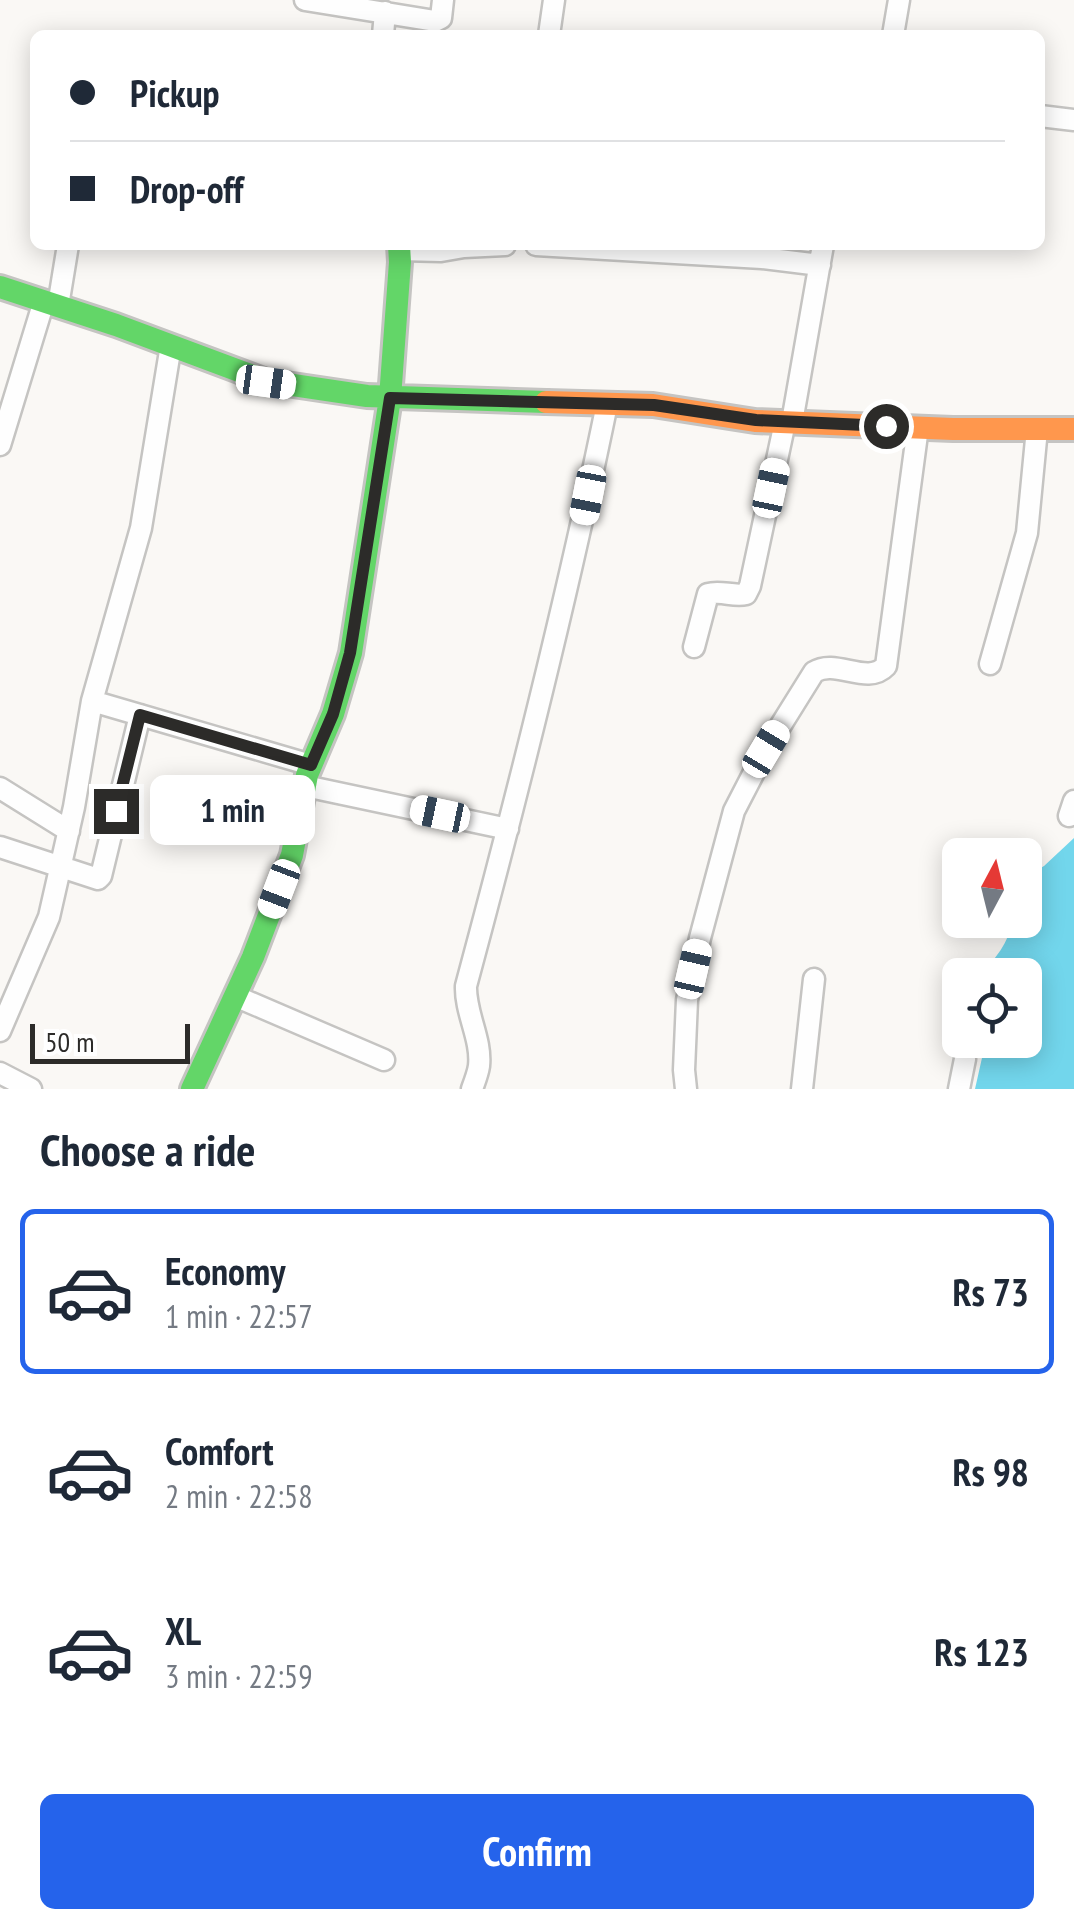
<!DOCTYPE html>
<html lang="en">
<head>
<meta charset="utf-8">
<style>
	body { margin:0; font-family:"PT Sans Narrow",sans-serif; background:#f2f2f3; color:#1f2937; height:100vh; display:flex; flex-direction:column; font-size:38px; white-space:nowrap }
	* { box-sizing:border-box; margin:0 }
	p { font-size:32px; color:#747a83 }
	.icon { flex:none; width:55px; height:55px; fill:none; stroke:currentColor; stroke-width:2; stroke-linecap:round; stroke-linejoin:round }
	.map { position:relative; height:1089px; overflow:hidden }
	.side { display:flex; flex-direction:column; background:#fff; flex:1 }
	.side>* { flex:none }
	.guide { position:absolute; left:30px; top:30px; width:1015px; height:220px; border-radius:15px; box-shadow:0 5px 25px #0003; display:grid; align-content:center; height:220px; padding:0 40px; background:#fff }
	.needle { width:65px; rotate:7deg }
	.fabs { position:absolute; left:942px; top:838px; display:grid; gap:20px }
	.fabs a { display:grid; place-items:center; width:100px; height:100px; border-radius:15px; background:#fff; box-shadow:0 5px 25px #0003; font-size:50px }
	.scale { position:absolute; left:30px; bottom:25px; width:160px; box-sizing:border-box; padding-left:10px; border:5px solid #2c2b29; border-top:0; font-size:28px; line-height:35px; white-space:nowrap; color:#2c2b29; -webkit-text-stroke:8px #fff; paint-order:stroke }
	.end { position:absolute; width:45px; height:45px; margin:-22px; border:12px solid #2c2b29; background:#fff; box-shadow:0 0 0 5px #fff }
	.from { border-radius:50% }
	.bubble { position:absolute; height:70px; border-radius:15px; background:#fff; box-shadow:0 5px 25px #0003; font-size:32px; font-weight:800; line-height:70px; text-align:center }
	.car { position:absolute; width:30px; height:60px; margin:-30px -15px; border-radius:12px; box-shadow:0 0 8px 2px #0007; background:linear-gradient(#fff 24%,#345 0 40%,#fff 0 76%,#345 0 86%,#fff 0) }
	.guide b { display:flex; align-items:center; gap:35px; height:95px; font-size:38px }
	.guide b+b { border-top:2px solid #e0e1e3 }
	.guide i { width:25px; height:25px; background:#1f2937 }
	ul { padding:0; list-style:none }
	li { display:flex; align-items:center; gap:30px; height:165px; margin:0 20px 15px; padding:0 20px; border:5px solid transparent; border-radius:15px }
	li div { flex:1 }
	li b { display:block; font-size:38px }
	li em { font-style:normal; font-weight:800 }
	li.active { border-color:#2563eb }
	li>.icon { width:90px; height:90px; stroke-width:1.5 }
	h2 { padding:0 40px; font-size:45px; line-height:120px }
	.primary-button { display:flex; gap:20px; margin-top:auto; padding:20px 40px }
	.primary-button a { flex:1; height:115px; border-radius:15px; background:#2563eb; color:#fff; font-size:40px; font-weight:800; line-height:115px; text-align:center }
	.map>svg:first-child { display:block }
	.water { fill:#72d6ec }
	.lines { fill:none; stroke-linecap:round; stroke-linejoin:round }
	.street-casing { stroke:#c5c4c2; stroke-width:25 }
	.fast-casing { stroke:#c5c4c2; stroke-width:28 }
	.slow-casing { stroke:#c5c4c2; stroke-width:28 }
	.street { stroke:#fefefe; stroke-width:20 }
	.fast { stroke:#63d668; stroke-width:22 }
	.slow { stroke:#ff974d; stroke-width:22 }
	.route { stroke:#2c2b29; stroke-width:12 }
</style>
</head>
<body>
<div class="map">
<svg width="1074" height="1089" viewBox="0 0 1074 1089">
	<rect width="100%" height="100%" fill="#faf8f5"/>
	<path class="water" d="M1074,838V1089H975L984,1049L977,1040H1025V975H979C994,961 1011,941 1011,920H1025V877L1044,866Z"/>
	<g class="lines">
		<g class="street-casing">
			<path id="street" d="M305,0L435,21L441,18L443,0
				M383,35L385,12
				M549,35L554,0
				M893,35L899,0
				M1040,116L1074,120
				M536,245L762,258L820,265
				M400,250L441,251L464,247L505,245
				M58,306L68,245
				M792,422L823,245
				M0,445L44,301
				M694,647L708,594C721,590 733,597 746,594L750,586L785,422
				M990,664L1027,533L1037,429
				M92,701L311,765
				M305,786L508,829
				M0,788L69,831
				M1069,816L1074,801
				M0,847L98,879L101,876L140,715
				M235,996L384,1060
				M0,1031L49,917L74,807L92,701L141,528L171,345
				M0,1073L31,1089
				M472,1089C475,1081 478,1073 479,1066C482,1039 465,1013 466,986C518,793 567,599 607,404
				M686,1089L684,1070L687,1000L700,938L734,811L766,749L814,672C836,658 867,686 886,666L918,427
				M802,1089L814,979
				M959,1089L965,1059"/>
		</g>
		<g class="fast-casing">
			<path id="fast" d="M0,287L116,325L266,381L367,396L546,402
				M192,1089L253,957L292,855L307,775L333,714L351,653L390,398L400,262L399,245"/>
		</g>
		<g class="slow-casing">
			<path id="slow" d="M546,402L653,405L755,421L953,429H1074"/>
		</g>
		<use href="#street" class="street"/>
		<use href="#fast" class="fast"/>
		<use href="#slow" class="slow"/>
	</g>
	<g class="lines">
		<path class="route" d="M116,811L140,715L311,765L333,714L350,653L390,398L654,405L756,420L886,426"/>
	</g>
</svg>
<div class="fabs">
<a><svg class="needle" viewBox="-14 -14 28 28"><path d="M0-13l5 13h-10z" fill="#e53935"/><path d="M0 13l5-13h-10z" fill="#747a83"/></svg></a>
<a><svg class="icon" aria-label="locate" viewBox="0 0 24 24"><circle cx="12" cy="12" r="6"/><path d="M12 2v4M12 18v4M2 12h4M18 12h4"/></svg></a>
</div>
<div class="scale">50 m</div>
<i class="end from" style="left:886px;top:426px"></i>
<i class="end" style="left:116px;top:811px"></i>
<div class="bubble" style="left:150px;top:775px;width:165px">1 min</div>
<i class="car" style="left:266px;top:382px;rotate:98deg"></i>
<i class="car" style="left:771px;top:488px;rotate:12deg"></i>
<i class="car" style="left:588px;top:495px;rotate:191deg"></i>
<i class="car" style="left:766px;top:749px;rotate:31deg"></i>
<i class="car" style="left:440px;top:814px;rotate:282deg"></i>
<i class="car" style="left:279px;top:889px;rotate:201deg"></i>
<i class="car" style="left:693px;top:969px;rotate:13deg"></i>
<div class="guide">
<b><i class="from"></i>Pickup</b>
<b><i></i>Drop-off</b>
</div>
</div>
<section class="side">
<h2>Choose a ride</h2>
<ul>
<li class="active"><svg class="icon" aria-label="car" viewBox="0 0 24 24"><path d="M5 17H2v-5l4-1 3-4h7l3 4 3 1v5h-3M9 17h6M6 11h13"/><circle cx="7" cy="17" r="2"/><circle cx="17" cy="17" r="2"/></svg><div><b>Economy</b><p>1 min · 22:57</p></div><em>Rs 73</em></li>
<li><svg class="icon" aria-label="car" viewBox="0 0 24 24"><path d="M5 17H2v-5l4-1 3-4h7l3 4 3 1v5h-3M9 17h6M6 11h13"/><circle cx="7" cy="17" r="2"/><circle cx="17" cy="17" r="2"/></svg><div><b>Comfort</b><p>2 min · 22:58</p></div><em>Rs 98</em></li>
<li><svg class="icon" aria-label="car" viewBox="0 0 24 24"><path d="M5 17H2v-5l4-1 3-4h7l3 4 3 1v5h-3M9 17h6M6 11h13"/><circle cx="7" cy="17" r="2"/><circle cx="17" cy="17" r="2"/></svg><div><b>XL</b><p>3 min · 22:59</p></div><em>Rs 123</em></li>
</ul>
<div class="primary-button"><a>Confirm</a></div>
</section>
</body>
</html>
